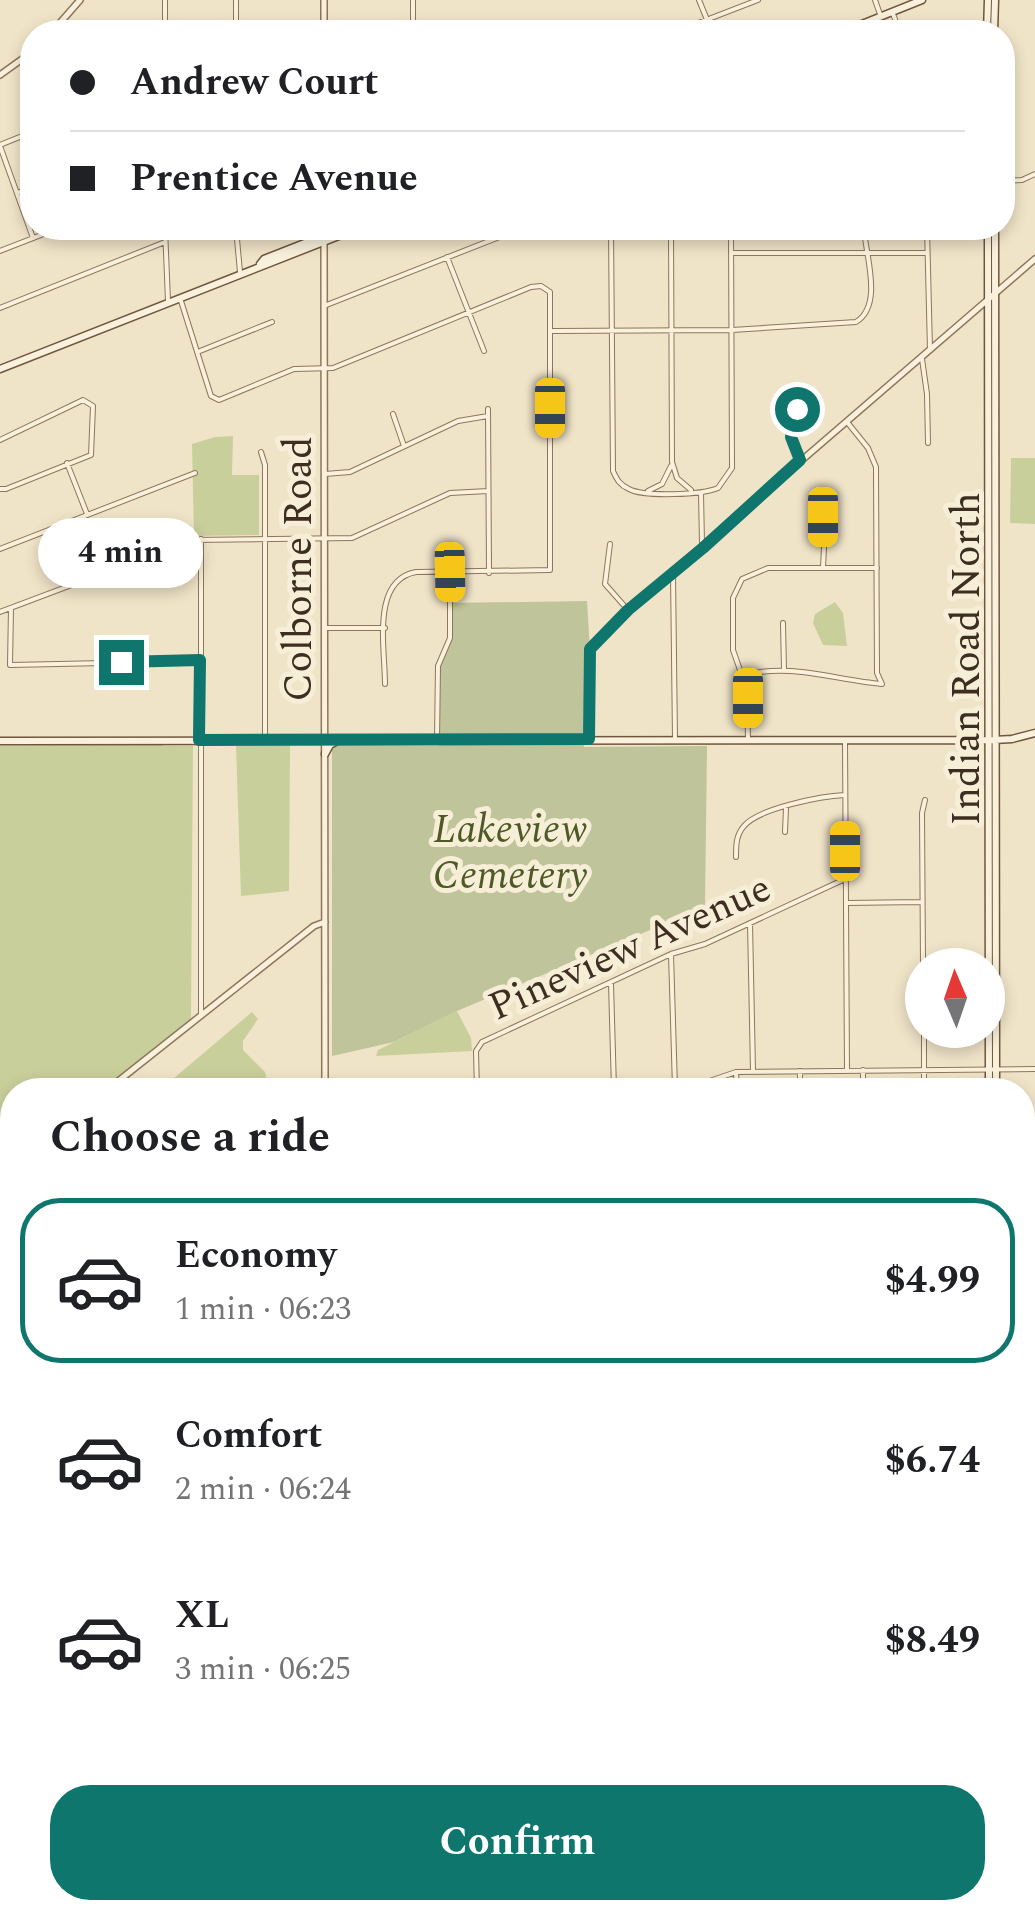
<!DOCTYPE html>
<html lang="en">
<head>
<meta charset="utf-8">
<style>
	body { margin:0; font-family:Spectral,serif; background:#f2f2f2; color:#202124; height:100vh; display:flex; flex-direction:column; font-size:38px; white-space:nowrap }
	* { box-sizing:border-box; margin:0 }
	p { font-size:32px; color:#757577 }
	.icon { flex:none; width:55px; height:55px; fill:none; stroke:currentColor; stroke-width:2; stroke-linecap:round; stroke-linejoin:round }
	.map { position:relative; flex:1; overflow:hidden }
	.side { position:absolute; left:0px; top:1078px; width:1035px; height:842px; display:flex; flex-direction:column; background:#fff; border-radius:40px 40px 0 0; box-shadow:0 5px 15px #0003 }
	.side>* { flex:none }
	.top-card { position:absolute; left:20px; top:20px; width:995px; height:220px; border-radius:40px; box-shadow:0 5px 15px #0003; display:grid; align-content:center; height:220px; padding:0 50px; background:#fff }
	.needle { width:65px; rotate:358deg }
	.fabs { position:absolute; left:905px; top:948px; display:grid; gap:20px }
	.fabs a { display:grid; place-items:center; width:100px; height:100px; border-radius:50%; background:#fff; box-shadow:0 5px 15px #0003; font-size:50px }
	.end { position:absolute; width:45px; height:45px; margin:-22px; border:12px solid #0f766e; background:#fff; box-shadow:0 0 0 5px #fff }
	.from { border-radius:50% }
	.bubble { position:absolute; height:70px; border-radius:35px; background:#fff; box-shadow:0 5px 15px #0003; font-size:32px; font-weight:700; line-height:70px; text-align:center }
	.car { position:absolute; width:30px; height:60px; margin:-30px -15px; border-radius:12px; box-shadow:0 0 8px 2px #0007; background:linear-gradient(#f5c518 24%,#345 0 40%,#f5c518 0 76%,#345 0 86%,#f5c518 0) }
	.top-card b { display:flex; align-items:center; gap:35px; height:95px; font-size:38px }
	.top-card b+b { border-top:2px solid #e0e0e0 }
	.top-card i { width:25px; height:25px; background:#202124 }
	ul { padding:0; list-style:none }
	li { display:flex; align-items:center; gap:30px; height:165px; margin:0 20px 15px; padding:0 30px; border:5px solid transparent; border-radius:40px }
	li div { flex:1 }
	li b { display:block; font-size:38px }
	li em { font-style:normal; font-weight:700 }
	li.current { border-color:#0f766e }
	li>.icon { width:90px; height:90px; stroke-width:1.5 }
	h2 { padding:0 50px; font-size:45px; line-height:120px }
	.action { display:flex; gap:20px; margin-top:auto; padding:20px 50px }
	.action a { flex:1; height:115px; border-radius:40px; background:#0f766e; color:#fff; font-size:40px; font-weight:700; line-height:115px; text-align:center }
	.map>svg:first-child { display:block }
	.green { fill:#c9cf9b }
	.cemetery { fill:#bfc49a }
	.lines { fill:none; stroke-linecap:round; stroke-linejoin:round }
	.minor-casing { stroke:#8d765c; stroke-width:6 }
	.tertiary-casing { stroke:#8d765c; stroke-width:8 }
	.secondary-casing { stroke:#6f573f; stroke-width:9 }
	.motorway-casing { stroke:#5b4430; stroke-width:12 }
	.minor { stroke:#faf1dc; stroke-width:4 }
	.tertiary { stroke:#faf1dc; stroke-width:5 }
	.secondary { stroke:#faf1dc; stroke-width:6 }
	.motorway { stroke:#e0a458; stroke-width:10 }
	.route { stroke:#0f766e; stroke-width:12 }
	.labels { text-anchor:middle; stroke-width:10; stroke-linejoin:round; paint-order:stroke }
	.street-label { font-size:40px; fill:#3d2e20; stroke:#f7eed8 }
	.park-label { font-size:40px; font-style:italic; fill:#4d5a26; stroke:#f7eed8 }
</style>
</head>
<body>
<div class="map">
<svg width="1035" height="1918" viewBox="0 0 1035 1918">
	<rect width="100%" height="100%" fill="#f0e4c8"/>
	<path class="green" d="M233,436L232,475H259V535L194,536L192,444L215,437Z
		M1011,458H1035V524L1010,523Z
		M835,602L843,613L847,646L823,645L813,623L815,614Z
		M164,743L163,746H193L191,1022L106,1090H12V1161L0,1170V746Z
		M290,744L289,891L241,896L236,746Z
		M457,1011L471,1038L472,1051L376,1056L378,1050Z
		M252,1012L258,1019L243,1041V1050L265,1072L267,1081L259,1090L225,1086L218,1090H160Z"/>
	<path class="cemetery" d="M587,601L590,649L584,747L707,746L705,907L457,1011L394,1042L332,1056V750L337,745L439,746L437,676L439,659L449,638V603Z"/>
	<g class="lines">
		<g class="minor-casing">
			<path id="minor" d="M165,0V32
				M413,0V32
				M699,0L712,32
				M875,0L881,17
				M893,14L900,32
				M236,32V0
				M675,32L758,0
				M0,145L32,132
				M0,146L33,238
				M1002,181L1022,180L1035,174
				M17,193L32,187
				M165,228L168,301
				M236,228L240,272
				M611,228L613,471C617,480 620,485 629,489C644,497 702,495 718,488L732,468L731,228
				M671,228L672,462L677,478L691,490
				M927,228L930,350
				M0,251L59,228
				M732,253H927
				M447,257L484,351
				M181,301L211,396L219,400L294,369L333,368L531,287L541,286L550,292V570L416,572C371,580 385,648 385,684
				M324,306L522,228
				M0,308L165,242
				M553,331L732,330L856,322C884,305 865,254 864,228
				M200,351L272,322
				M922,359L927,394L928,443
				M488,409L489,573
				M393,414L404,446
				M0,440L83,400L93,406L91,455L6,489H0
				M261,452L265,465V740
				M800,460L791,437L802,388
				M67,463L87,514
				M325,474L350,472L458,421L488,416
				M648,491L662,484L671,466
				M701,493L702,544
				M201,539V1014
				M610,544L605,584L628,610
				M0,549L195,473
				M823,567L826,510
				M673,574L675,739
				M11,608L10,665L200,661
				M0,612L191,540L352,538L450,493L488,491
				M783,623L784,670
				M325,628H385
				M741,676C789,662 834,680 882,684L877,673L876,467L868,448L847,422
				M437,739L438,666L450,638V572
				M748,740L747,690L733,650V598L742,579L768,568H877
				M845,740L847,1070
				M785,832L786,808
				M736,857C736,845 736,835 744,826C759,808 822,796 845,795
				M846,903L921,902
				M750,923L753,1071
				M671,954L675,1088
				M923,965L922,813L925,800
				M611,984L614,1089
				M924,1030V1090
				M863,1070V1090
				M800,1071V1090
				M736,1072L737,1090
				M477,1090L476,1051L482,1042L671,954L705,944L845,879
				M553,1090L689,1088L736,1072L1035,1069
				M1035,1233V1242
				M0,1428H12
				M0,1724L12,1723
				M276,1908V1918
				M338,1908L339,1918
				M401,1908V1918
				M521,1908V1918
				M576,1908V1918
				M643,1908V1918
				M704,1908L705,1918
				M792,1918L793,1908"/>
		</g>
		<g class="tertiary-casing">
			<path id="tertiary" d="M52,32L80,0
				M324,32V0
				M0,75L32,52
				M324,228L325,1090
				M589,739L590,649L594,644L628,610L1035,259
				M107,1090L314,926L325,922
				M0,1174L12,1164
				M1022,1856H1035
				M0,1877H12
				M465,1908V1918
				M213,1918V1908"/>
		</g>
		<g class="secondary-casing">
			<path id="secondary" d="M842,32L922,0
				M987,32L988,0
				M994,32L995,0
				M988,228L989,1090
				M995,228L996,1090
				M260,264L264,259L343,228
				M0,369L359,228
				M0,741L994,740L1012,739L1035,733
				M325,754L330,745L337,741
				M1022,1567L1035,1568
				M0,1570H12
				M994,1908L995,1918
				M1001,1908L1002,1918"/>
		</g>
		<g class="motorway-casing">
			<path id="motorway" d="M1022,1278L1035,1283
				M1022,1294H1035
				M1022,1311L1035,1304
				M0,1389L12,1390
				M1022,1397L1035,1395
				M0,1401H12
				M1022,1410H1035
				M0,1412L12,1413
				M1022,1418L1035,1419
				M1022,1435H1035
				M1022,1459L1035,1449"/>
		</g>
		<use href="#minor" class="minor"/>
		<use href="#tertiary" class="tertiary"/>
		<use href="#secondary" class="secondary"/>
		<use href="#motorway" class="motorway"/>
	</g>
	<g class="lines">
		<path class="route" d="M121,662L200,660L199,740L589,739L590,649L628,610L703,548L800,460L791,437L797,409"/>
	</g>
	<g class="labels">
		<g class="street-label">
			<text transform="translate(297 569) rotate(-90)" y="14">Colborne Road</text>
			<text transform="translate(965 659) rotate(-90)" y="14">Indian Road North</text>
			<text transform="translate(629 946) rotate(-24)" y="14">Pineview Avenue</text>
		</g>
		<g class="park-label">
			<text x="510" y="842">Lakeview<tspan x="510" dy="46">Cemetery</tspan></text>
		</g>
	</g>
</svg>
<div class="fabs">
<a><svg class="needle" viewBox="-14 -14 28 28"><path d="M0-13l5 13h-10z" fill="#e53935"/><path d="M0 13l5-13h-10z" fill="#757577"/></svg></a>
</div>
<i class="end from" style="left:797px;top:409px"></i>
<i class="end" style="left:121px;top:662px"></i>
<div class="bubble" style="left:38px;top:518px;width:165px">4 min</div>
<i class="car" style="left:550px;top:408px;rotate:180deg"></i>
<i class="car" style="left:823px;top:517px;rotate:180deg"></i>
<i class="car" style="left:450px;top:572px;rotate:179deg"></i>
<i class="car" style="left:748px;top:698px;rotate:180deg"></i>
<i class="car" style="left:845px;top:851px;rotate:0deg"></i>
<div class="top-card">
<b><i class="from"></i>Andrew Court</b>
<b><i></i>Prentice Avenue</b>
</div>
<section class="side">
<h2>Choose a ride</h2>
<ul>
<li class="current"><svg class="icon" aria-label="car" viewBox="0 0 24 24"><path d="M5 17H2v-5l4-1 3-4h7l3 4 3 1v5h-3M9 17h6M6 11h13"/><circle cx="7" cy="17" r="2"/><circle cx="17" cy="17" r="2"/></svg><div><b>Economy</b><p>1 min · 06:23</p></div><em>$4.99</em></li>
<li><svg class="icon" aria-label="car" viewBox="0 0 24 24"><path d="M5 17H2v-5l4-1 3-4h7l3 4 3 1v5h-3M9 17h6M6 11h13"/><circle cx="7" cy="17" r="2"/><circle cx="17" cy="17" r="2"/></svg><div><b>Comfort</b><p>2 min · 06:24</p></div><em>$6.74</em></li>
<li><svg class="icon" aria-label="car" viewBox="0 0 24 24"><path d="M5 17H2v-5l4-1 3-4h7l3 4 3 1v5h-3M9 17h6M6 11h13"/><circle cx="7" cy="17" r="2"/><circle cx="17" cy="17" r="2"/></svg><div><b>XL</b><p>3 min · 06:25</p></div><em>$8.49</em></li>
</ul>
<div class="action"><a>Confirm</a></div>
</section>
</div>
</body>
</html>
